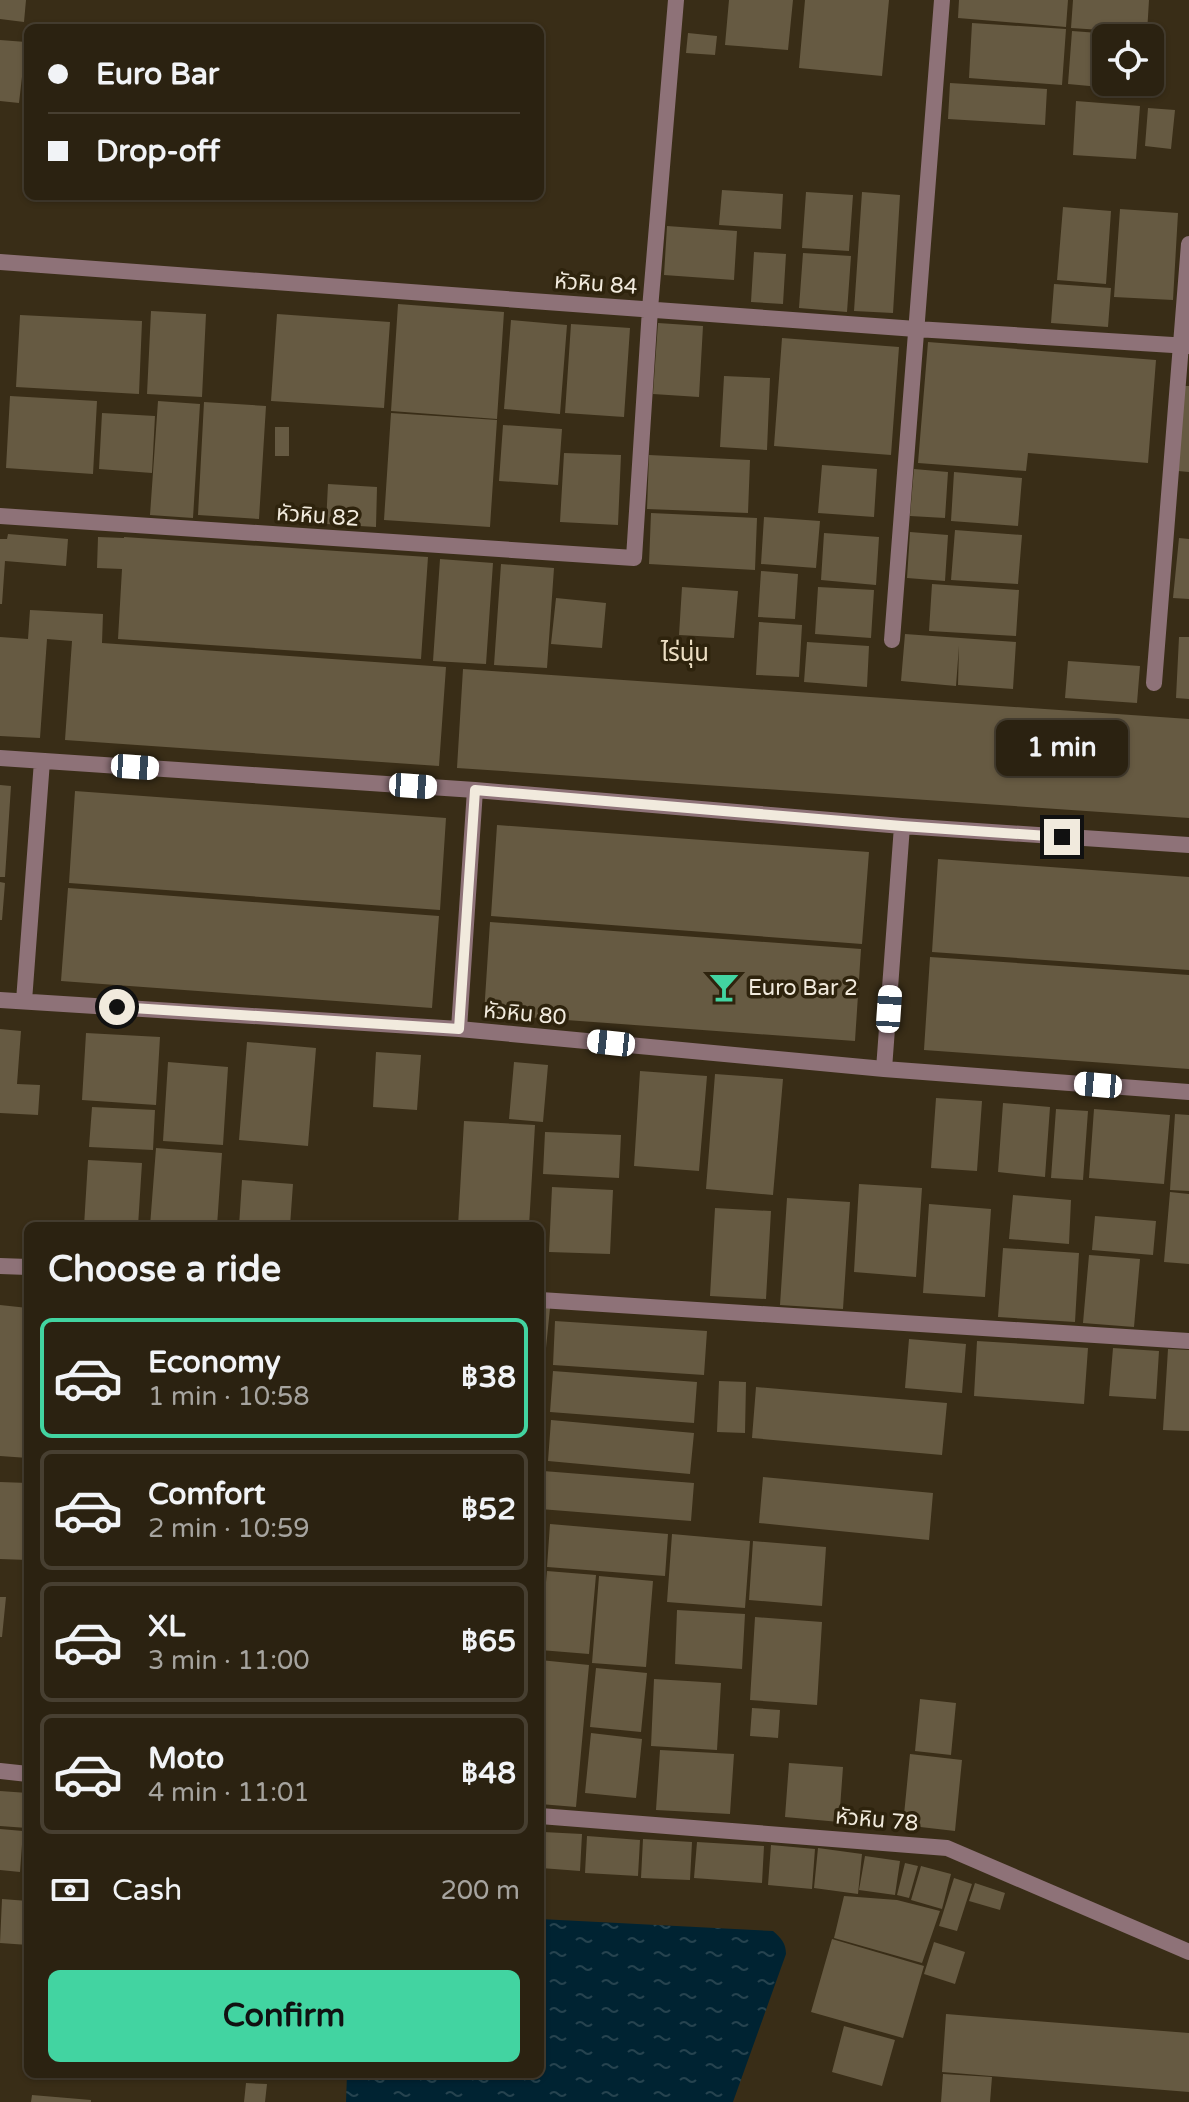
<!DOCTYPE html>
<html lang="en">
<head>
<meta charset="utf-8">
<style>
	body { margin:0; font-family:"Varela Round","Noto Sans Thai",sans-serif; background:#372f1f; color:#f1f3f6; height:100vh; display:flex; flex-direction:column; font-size:30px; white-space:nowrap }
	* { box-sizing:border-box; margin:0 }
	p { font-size:26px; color:#a6a49f }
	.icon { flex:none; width:44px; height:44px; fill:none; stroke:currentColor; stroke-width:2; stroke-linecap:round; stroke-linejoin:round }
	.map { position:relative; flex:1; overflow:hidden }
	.details { position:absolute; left:24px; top:1222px; width:520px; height:856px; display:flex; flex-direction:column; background:#2b2211; border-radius:12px; box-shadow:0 2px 6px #0004,0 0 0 2px #473f31 }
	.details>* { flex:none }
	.banner { position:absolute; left:24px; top:24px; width:520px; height:176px; border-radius:12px; box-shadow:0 2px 6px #0004,0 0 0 2px #473f31; display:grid; align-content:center; height:176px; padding:0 24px; background:#2b2211 }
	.fabs { position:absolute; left:1092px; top:24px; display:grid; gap:16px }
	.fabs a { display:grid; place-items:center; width:72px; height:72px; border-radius:12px; background:#2b2211; box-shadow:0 2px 6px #0004,0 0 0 2px #473f31; font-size:40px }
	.end { position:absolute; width:36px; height:36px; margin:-18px; border:10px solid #f1eadd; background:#111; box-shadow:0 0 0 4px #111 }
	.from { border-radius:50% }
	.bubble { position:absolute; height:56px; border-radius:12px; background:#2b2211; box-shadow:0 2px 6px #0004,0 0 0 2px #473f31; font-size:26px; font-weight:700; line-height:56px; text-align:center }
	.car { position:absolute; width:24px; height:48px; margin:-24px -12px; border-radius:10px; box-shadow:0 0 6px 2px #0007; background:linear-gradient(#fff 24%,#345 0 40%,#fff 0 76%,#345 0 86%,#fff 0) }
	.banner b { display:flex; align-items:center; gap:28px; height:76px; font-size:30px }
	.banner b+b { border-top:2px solid #473f31 }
	.banner i { width:20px; height:20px; background:#f1f3f6 }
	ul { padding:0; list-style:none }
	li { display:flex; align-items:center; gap:24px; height:120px; margin:0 16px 12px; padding:0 8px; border:4px solid #473f31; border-radius:12px }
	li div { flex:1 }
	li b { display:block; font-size:30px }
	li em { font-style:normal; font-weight:700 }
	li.selected { border-color:#42d4a1 }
	li>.icon { width:72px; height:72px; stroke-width:1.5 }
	h2 { padding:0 24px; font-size:36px; line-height:96px }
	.pay { display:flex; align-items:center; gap:20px; height:88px; padding:0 24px; font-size:30px }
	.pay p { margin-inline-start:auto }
	.action { display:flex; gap:16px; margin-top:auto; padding:16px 24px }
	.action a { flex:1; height:92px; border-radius:12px; background:#42d4a1; color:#111; font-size:32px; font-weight:700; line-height:92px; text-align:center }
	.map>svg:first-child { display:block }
	.water { fill:url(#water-ripples) }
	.building { fill:#665a42 }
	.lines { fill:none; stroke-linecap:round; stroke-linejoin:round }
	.street { stroke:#8e7278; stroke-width:16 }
	.route { stroke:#f1eadd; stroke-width:10 }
	.labels { text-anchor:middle; stroke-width:7; stroke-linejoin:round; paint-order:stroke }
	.street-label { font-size:22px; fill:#f1eadd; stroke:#2e230d }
	.poi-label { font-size:22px; fill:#f1eadd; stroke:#2e230d; text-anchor:start }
	.neighbourhood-label { font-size:24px; fill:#ecdec3; stroke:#2e230d }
</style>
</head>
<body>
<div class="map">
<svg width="1189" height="2102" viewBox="0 0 1189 2102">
	<defs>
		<pattern id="water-ripples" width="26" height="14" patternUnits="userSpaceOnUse" patternTransform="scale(2)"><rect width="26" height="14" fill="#002332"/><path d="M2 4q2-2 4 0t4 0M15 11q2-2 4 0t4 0" fill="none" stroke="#26434f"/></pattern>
	</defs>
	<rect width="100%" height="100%" fill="#392d17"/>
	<path class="water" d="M540,1919L773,1931C781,1938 786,1943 786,1954L733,2102H346L347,2074H540Z"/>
	<path class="building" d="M0,0H26L24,22L0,19Z
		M729,0H793L788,50L725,45Z
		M805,0H889L882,76L799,68Z
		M959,0H1068L1066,27L958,18Z
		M1073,0H1149L1147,33L1071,28Z
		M972,23L1066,29L1062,85L969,78Z
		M1072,31L1139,36V38H1106V82H1144L1143,91L1068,84Z
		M688,33L717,36L715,55L686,53Z
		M0,40L26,42L19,103L0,101Z
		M950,83L1047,89L1045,125L948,119Z
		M1076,101L1140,106L1136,159L1073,155Z
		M1148,108L1175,110L1171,149L1145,146Z
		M722,190L783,194L781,229L719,225Z
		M806,192L853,195L849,251L802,248Z
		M862,192L900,195L893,313L854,311Z
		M1063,207L1111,211L1106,284L1057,280Z
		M1120,209L1178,213L1173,300L1114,297Z
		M667,226L737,231L734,280L664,275Z
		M754,252L786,254L783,304L751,302Z
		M803,253L851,256L847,312L799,308Z
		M1054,284L1111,288L1108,327L1051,323Z
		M398,304L504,312L497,419L391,411Z
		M151,311L206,314L202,397L147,394Z
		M277,314L390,322L384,408L271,401Z
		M20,315L142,321L139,394L16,387Z
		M511,320L567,325L560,414L504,409Z
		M658,323L703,326L699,397L653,394Z
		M571,324L630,328L624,417L565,413Z
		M782,338L899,347L891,455L774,446Z
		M928,342L1156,360L1148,463L1028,453L1026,471L918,463Z
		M724,376L770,378L767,450L720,447Z
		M1183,386H1189V472L1178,471Z
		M10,396L97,401L93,474L6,468Z
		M158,401L200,404L193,518L150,515Z
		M204,402L266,406L259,519L198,515Z
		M102,413L155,416L152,473L99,469Z
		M391,413L497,420L490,527L384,520Z
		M503,425L562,429L558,485L499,481Z
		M275,427H289V456H275Z
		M564,453L621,455L618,525L560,522Z
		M649,455L750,460L748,513L647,509Z
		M822,465L877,469L874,517L818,513Z
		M914,469L948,472L945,518L910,516Z
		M954,472L1022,478L1018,526L951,521Z
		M328,484L377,487L376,527L326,524Z
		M651,513L757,518L755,570L649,564Z
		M764,517L820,521L816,568L761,564Z
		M955,530L1022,535L1018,584L951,580Z
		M910,532L948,535L945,581L907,578Z
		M824,533L879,537L876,585L821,580Z
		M8,534L68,539L66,566L5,561L2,604H0V539H7Z
		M98,537L124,538V537L428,557L421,659L118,639L122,569L97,568Z
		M1179,538L1189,539V599L1173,598Z
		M440,559L493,563L486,664L433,661Z
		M501,564L554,568L547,668L494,665Z
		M761,571L798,574L795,619L758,617Z
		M932,584L1019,590L1016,636L929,631Z
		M682,587L738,591L734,638L679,635Z
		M818,587L874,590L871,638L815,634Z
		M556,598L606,603L602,648L551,644Z
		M30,610L103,614L102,643L446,667L439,766L65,740L72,641L47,639L40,738L0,736V637L28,639Z
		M759,622L802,625L799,677L756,675Z
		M905,634L1016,642L1013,689L958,685L959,646L956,686L901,681Z
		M1179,637H1189V699L1176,698Z
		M807,642L869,646L867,687L804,682Z
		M1068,661L1140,666L1137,703L1065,698Z
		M463,669L1189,719V818L457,768Z
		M0,785L11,786L5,877H0Z
		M75,791L446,818L440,910L69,883Z
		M497,825L869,852L862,944L491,916Z
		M938,859L1189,877V970L932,952Z
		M0,882L5,883L2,920H0Z
		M68,888L439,916L432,1008L61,981Z
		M490,922L861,949L855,1041L484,1014Z
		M930,957L1189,975V1069L924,1050Z
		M0,1029L21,1031L17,1084L40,1085L38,1115L0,1113Z
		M86,1033L160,1037L156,1105L82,1100Z
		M247,1042L316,1048L308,1146L239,1140Z
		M376,1052L421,1055L417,1110L373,1107Z
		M168,1062L228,1067L223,1145L163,1141Z
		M514,1062L548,1065L543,1122L509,1119Z
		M640,1071L707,1076L699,1171L634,1166Z
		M715,1074L783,1079L773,1195L706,1189Z
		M936,1098L982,1101L977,1171L931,1168Z
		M1003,1103L1050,1107L1045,1177L998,1172Z
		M92,1107L155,1110L153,1150L89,1147Z
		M1056,1109L1088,1111L1083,1180L1051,1178Z
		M1094,1109L1170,1115L1164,1184L1089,1178Z
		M1175,1114L1189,1115V1191L1170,1190Z
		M464,1121L535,1125L529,1226H458Z
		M545,1132L621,1135L619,1178L543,1174Z
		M156,1148L222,1153L217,1226H150Z
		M88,1160L142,1163L138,1226H84Z
		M242,1180L293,1184L290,1226H239Z
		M859,1184L922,1188L916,1277L854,1272Z
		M552,1187L613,1190L610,1254L549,1252Z
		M1170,1192L1189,1194V1264L1164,1262Z
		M1013,1195L1071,1200L1069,1244L1009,1239Z
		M787,1198L850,1202L843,1309L780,1305Z
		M929,1204L991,1209L985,1297L923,1293Z
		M715,1208L771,1211L766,1299L710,1296Z
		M1095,1216L1156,1221L1153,1255L1092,1250Z
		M1003,1248L1079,1253L1075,1322L998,1317Z
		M1089,1255L1140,1259L1134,1327L1083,1323Z
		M0,1305L28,1308V1458L0,1456Z
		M540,1307L550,1308L542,1388H540Z
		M555,1321L707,1331L704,1375L553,1365Z
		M909,1339L966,1344L962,1393L905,1388Z
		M977,1341L1088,1348L1084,1404L974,1396Z
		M1113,1348L1159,1351L1156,1399L1109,1396Z
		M1168,1349L1189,1350V1431L1163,1430Z
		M553,1371L697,1382L694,1423L550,1412Z
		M719,1381L746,1382L745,1433L717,1432Z
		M756,1387L947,1403L942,1455L752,1438Z
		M551,1420L694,1433L690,1474L548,1461Z
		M543,1471L694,1483L691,1521L540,1509Z
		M763,1477L933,1493L929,1540L759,1523Z
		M0,1482L28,1483V1560L0,1559Z
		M550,1524L668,1534L665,1576L547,1567Z
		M672,1534L750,1541L745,1608L667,1602Z
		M753,1541L826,1547L822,1606L749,1600Z
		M547,1571L596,1575L589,1654L540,1650Z
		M599,1576L653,1581L646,1667L592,1663Z
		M0,1597H6L2,1637H0Z
		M677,1610L745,1614L742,1669L675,1664Z
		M755,1617L822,1622L817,1705L750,1700Z
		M540,1660L589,1665L576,1807L540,1804Z
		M596,1668L647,1673L641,1732L590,1727Z
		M654,1679L721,1683L717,1750L651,1746Z
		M920,1699L956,1703L951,1755L915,1751Z
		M752,1708L780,1710L778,1738L750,1736Z
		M591,1733L642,1739L636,1798L585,1793Z
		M660,1750L734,1754L730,1814L656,1810Z
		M910,1754L962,1760L955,1831L903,1825Z
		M789,1763L843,1767L839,1822L785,1817Z
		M0,1791L28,1793L27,1828L0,1826Z
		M0,1829L23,1831L20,1872L0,1870Z
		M543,1832L582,1834L580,1871L541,1868Z
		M587,1836L640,1840L638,1876L585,1873Z
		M643,1839L692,1842L690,1880L641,1878Z
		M697,1842L764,1846L762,1883L694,1878Z
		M771,1845L815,1849L812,1889L768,1885Z
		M818,1848L862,1854L858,1894L814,1888Z
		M865,1856L900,1861L895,1895L859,1890Z
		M905,1863L918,1866L909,1898L897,1895Z
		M921,1866L951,1874L942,1909L911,1900Z
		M954,1878L972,1884L957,1931L939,1926Z
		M975,1883L1005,1893L1000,1910L969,1901Z
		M844,1896L897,1900L940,1911L922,1963L834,1938Z
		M2,1899L28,1901V1945L0,1943Z
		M832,1939L924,1966L903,2038L811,2012Z
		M934,1942L965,1952L955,1984L924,1974Z
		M946,2014L1189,2033V2092L942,2072Z
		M844,2026L895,2040L882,2086L832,2072Z
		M943,2074L992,2077L990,2102H941Z
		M246,2083L267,2084L265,2102H244Z
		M32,2095L91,2100V2102H31Z"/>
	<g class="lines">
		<path class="street" d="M0,262L916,329L1189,346
			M0,516L634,558L650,309L676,0
			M892,640L942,0
			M1154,683L1189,244
			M0,758L475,790L902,826L1189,845
			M0,1000L459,1029L884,1069L1189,1092
			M24,1001L42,761
			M459,1029L475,790
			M884,1069L902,826
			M0,1266L28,1267
			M540,1300L1189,1341
			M0,1771L28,1774
			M540,1816L947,1848L1189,1952"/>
	</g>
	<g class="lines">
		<path class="route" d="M117,1007L459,1029L475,790L902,826L1062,837"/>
	</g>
	<defs>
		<g id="bar-bare" transform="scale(2.4)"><path d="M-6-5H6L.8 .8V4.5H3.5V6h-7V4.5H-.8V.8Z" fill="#42d4a1" stroke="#2e230d" stroke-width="2.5" paint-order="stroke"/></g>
	</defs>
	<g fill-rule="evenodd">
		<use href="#bar-bare" x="724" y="987"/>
	</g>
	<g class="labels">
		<g class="street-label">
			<text transform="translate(596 283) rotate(4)" y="8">หัวหิน 84</text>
			<text transform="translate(318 515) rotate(4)" y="8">หัวหิน 82</text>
			<text transform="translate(525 1013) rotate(5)" y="8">หัวหิน 80</text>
			<text transform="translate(877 1819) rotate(5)" y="8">หัวหิน 78</text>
		</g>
		<g class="poi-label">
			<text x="748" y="995">Euro Bar 2</text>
		</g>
		<g class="neighbourhood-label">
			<text x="685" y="661">ไร่นุ่น</text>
		</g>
	</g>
</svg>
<div class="fabs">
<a><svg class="icon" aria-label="locate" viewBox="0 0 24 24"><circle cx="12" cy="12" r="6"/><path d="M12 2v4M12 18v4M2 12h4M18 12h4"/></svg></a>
</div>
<i class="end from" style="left:117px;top:1007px"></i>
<i class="end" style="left:1062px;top:837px"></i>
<div class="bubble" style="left:996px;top:720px;width:132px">1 min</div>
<i class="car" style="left:135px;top:767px;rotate:94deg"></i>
<i class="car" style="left:413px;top:786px;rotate:94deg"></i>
<i class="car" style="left:889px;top:1009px;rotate:4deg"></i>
<i class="car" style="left:611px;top:1043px;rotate:276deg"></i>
<i class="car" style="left:1098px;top:1085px;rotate:275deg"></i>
<div class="banner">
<b><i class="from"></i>Euro Bar</b>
<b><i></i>Drop-off</b>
</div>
<section class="details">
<h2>Choose a ride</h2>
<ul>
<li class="selected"><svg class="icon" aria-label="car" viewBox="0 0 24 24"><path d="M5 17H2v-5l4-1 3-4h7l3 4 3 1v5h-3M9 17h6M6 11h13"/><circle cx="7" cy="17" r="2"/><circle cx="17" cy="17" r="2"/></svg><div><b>Economy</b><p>1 min · 10:58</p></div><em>฿38</em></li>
<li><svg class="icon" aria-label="car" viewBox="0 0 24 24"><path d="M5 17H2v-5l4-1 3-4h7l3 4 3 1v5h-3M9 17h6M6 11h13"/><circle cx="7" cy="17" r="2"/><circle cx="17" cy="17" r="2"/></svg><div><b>Comfort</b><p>2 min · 10:59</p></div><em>฿52</em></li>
<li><svg class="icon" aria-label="car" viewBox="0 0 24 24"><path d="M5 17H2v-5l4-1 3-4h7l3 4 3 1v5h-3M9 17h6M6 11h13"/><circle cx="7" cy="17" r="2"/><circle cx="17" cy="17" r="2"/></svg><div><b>XL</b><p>3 min · 11:00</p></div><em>฿65</em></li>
<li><svg class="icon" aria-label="car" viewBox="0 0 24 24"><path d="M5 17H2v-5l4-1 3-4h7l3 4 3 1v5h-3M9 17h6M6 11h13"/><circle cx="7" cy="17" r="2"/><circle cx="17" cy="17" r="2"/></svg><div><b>Moto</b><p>4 min · 11:01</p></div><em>฿48</em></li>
</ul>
<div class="pay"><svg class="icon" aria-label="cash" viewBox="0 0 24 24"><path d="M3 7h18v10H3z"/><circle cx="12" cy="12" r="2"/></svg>Cash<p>200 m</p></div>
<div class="action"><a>Confirm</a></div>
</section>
</div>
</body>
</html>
